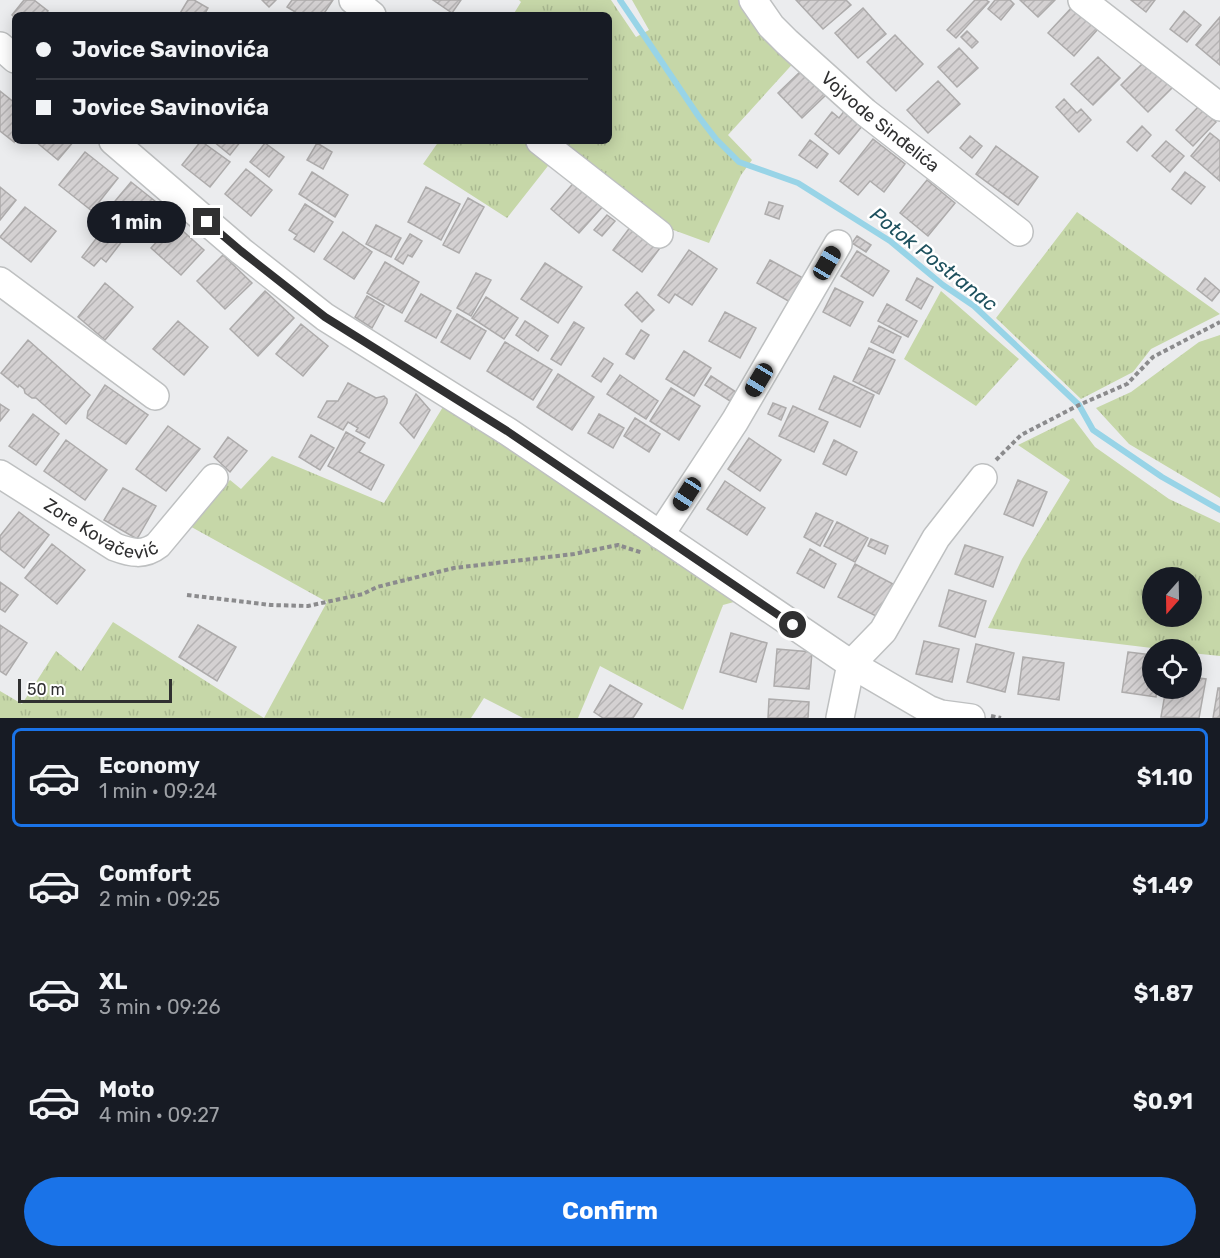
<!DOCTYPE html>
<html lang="en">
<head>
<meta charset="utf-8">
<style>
	body { margin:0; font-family:Rubik,sans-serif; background:#20242c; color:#f1f3f6; height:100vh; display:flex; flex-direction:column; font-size:22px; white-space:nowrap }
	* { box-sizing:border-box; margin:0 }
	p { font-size:20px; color:#9ea1a6 }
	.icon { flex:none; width:33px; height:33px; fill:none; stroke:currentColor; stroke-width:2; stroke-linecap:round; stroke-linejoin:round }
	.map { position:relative; height:718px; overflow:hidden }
	.panel { display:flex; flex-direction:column; background:#171b24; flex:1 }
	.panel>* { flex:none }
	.banner { position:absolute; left:12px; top:12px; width:600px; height:132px; border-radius:9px; box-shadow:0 3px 15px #0003; display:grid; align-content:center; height:132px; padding:0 24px; background:#171b24 }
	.needle { width:39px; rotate:200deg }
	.tools { position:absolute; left:1142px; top:567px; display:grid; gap:12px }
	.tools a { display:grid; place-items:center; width:60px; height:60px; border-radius:50%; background:#171b24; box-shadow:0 3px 15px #0003; font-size:30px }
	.scale { position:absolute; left:18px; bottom:15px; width:154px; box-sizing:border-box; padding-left:6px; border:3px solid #303031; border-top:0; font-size:16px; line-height:21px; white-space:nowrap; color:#303031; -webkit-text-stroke:4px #fff; paint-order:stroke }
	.end { position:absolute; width:27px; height:27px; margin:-14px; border:8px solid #303031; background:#fff; box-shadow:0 0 0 3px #fff }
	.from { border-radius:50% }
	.bubble { position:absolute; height:42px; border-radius:21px; background:#171b24; box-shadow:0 3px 15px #0003; font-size:20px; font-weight:700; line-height:42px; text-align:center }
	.car { position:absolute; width:18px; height:36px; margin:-18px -9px; border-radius:8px; box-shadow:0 0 4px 2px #0007; background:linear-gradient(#222 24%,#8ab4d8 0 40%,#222 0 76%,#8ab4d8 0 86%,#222 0) }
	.banner b { display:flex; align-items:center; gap:21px; height:57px; font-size:22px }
	.banner b+b { border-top:2px solid #363941 }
	.banner i { width:15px; height:15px; background:#f1f3f6 }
	ul { padding:10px 0 0; list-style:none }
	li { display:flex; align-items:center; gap:18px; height:99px; margin:0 12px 9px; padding:0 12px; border:3px solid transparent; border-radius:9px }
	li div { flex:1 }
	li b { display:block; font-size:22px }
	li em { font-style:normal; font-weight:700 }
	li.on { border-color:#1a73e8 }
	li>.icon { width:54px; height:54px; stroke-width:1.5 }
	.primary-button { display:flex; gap:12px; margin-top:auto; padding:12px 24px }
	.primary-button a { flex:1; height:69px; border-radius:36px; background:#1a73e8; color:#fff; font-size:24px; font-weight:700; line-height:69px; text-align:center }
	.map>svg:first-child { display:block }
	.grass { fill:url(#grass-tufts); fill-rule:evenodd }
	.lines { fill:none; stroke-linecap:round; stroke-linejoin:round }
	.stream { stroke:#98d4e7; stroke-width:6 }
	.building { fill:url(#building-hatch); stroke:#adabab; stroke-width:1.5 }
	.minor-casing { stroke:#bec0c1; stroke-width:30 }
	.path { stroke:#8b8b8d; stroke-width:4; stroke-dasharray:4.5 3; stroke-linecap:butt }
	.minor { stroke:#fff; stroke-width:27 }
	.route { stroke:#303031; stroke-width:8 }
	.labels { text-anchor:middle; stroke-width:5; stroke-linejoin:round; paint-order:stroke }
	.street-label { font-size:18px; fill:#303031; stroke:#fff }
	.water-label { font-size:20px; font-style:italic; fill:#1e515e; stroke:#fff }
</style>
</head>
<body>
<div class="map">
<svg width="1220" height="718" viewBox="0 0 1220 718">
	<defs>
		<pattern id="grass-tufts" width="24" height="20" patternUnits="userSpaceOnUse" patternTransform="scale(1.5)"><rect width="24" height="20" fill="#c6d7a8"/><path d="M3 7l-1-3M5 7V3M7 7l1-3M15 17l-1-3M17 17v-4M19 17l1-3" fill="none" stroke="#aab991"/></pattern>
		<pattern id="building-hatch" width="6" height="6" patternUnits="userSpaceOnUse" patternTransform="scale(1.5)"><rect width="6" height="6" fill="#d4d1d2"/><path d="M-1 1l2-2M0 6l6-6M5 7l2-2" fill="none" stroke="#b6b4b5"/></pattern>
	</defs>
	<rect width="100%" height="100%" fill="#ebecee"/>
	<path class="grass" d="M519,0H611L636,37L649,30L632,0H750L798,58L728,135L752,160L741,175L709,243L668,228L558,141H609V15H513L521,2Z
		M439,141H535L555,157L507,218L423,164Z
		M1077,212L1220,314L1151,349L1133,372L1081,399L996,318Z
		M941,291L1019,359L976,406L904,359Z
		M1220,335V498L1129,444L1096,408L1131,392L1199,342Z
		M446,402L741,600L723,605L683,710L600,666L578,718H523L484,698L471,718H0V691L22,704L56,651L81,671L113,622L264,718L327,602L186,524L230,480L241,489L272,456L384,503Z
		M1073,418L1095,447L1169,499L1220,523V656L1191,653V650L1160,649L988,628L1022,559L1070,480L1018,445ZM1152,578H1191V616H1152Z"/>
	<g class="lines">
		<path class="stream" d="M620,0L699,117L716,139L739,162L798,183L890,241L943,285L974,306L1008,338L1079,405L1093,430L1162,477L1220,510"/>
	</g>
	<path class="building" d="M24,0H34L48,11L45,15H15V18L12,15Z
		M188,0H194L208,8L204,15H179Z
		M262,0H276L269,7Z
		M292,0H333L323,15H300L287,7Z
		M433,0H461L452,13Z
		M796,0H846L851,5L823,29Z
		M975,0H986L989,2L956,38L947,30Z
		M995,0H1010L1014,4L1001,20L988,9Z
		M1020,0H1055L1038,17Z
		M1131,0H1155L1146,12Z
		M1073,6L1098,29L1074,56L1048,33Z
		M863,8L886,34L858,58L835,33Z
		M1184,11L1201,25L1187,42L1170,29Z
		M1220,17V65L1196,45Z
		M967,31L978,42L972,48L961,37Z
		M895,35L923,64L896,91L867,62Z
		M959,48L978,68L957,87L938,67Z
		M1098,57L1120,78L1093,105L1071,84Z
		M1146,60L1173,87L1148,112L1121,85Z
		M803,69L827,94L802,118L778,93Z
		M938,81L960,104L928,133L907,110Z
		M0,91L15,103L14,142L0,131Z
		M1064,99L1077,113L1081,109L1091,120L1079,132L1056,107Z
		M1199,106L1216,122L1193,146L1176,130Z
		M845,110L863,125L839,154L815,134L832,112L839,118Z
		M1142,126L1151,135L1137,151L1127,142Z
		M1210,133L1220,141V181L1191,156Z
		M970,136L982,146L972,158L960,148Z
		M873,139L905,164L884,192L870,181L858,195L840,181Z
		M810,140L828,154L817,168L799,155Z
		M35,141H74L58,160Z
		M201,141L230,162L210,187L182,165Z
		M213,141H241L230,155Z
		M1166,141L1184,156L1170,172L1152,156Z
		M265,143L284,157L269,177L250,162Z
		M317,143L332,152L323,169L307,160Z
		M996,146L1038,177L1018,205L976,174Z
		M85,152L118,178L92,211L59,185Z
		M246,169L272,190L251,216L225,194Z
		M312,172L348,195L335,217L299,194Z
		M1185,172L1205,187L1191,204L1172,189Z
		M577,179L605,204L579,233L551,209Z
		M927,180L955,203L928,236L900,213Z
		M131,182L165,209L145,234L111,206Z
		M0,187L16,200L0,220Z
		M426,187L460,204L441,240L408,222Z
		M468,198L484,207L459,253L443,245Z
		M769,202L783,206L779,219L765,214Z
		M305,204L333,222L314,252L294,239L297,235L289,230Z
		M25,207L56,231L31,262L0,237Z
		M607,215L615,221L602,236L594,230Z
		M174,223L204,250L181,275L151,248Z
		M376,225L401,238L391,257L366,244Z
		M631,226L660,248L642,272L613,250Z
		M105,227L123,240L106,262L101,258L94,266L82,257Z
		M343,232L372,252L354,279L324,259Z
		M410,234L422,241L412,257L408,255L403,264L395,259Z
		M857,236L871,245L866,252L852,243Z
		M689,250L717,269L692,305L675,294L669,303L658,295Z
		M857,251L889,271L873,296L841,276Z
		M223,255L252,283L225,309L197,281Z
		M770,260L803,278L790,302L757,283Z
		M385,262L419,282L402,313L367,293Z
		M545,263L582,287L558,323L521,299Z
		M476,273L491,280L471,316L457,308Z
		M917,278L933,287L921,309L906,300Z
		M1205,278L1220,291L1212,301L1197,289Z
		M105,283L133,307L105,340L78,317Z
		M835,288L863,302L850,326L823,312Z
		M265,291L294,318L258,356L230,329Z
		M637,292L654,310L642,322L625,305Z
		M421,294L451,311L436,338L405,321Z
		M367,296L384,306L372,328L355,317Z
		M486,297L518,318L504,339L472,318Z
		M887,304L917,321L908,337L878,321Z
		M725,312L756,328L740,358L709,341Z
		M457,314L486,331L470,359L441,342Z
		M178,321L208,347L184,375L153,349Z
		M525,321L548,336L538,351L516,335Z
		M574,322L584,328L561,365L551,359Z
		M301,324L328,346L303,376L276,354Z
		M879,326L901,337L893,353L871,342Z
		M641,330L649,335L634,359L626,354Z
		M28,340L90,395L66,424L36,398H32L25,393L24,389L19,385L18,387L1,373Z
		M505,342L552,370L533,400L487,371Z
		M869,348L895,360L879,394L853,381Z
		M684,351L711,368L694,396L666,379Z
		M604,358L613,364L601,382L592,376Z
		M558,374L594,397L572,430L537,407Z
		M620,375L658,401L646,419L607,394Z
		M711,376L736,392L730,401L705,385Z
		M834,376L874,395L860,427L819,409Z
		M348,383L376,398L384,396L387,399V403L369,438L356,431L358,428L348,422L343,430L318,417L327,401H338Z
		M105,385L148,415L126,444L87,418L88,411Z
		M671,388L700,406L679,440L650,421Z
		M416,394L430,410L414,438L400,423Z
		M773,403L786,408L781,420L768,414Z
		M0,404L9,410L0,421Z
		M793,406L828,422L814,452L779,436Z
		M33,414L59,434L36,465L9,446Z
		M599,414L624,428L613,448L588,433Z
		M635,418L660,434L649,452L624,436Z
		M168,426L200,449L166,491L136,469Z
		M346,432L365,443L359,452L384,465L371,490L328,466Z
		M311,435L334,448L320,470L299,457Z
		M228,437L247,451L230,472L214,457Z
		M749,438L781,460L760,491L728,469Z
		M66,440L107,470L85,500L44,471Z
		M834,440L857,452L846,475L823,464Z
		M1018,480L1047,492L1033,526L1004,514Z
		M725,481L765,508L747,535L707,509Z
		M123,488L156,506L137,539L104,520Z
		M19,512L49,535L24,568L0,549V536Z
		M816,513L833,521L820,546L804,537Z
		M837,522L868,538L855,562L824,546Z
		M871,539L888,546L885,554L868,546Z
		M52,544L85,570L57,604L25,578Z
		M965,545L1003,557L993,587L955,574Z
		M810,549L836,564L824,588L797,573Z
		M855,564L895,585L878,617L838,597Z
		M0,582L18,595L5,612L0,609Z
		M949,590L986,601L975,637L939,626Z
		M0,625L27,643L6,675L0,671Z
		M198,625L236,647L217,681L179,657Z
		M731,633L767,643L756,682L720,672Z
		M924,641L959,649L952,682L916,674Z
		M976,644L1014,653L1005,692L967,682Z
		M777,649L812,652L809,689L774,686Z
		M1128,652L1152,655V688H1157L1156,697L1122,692Z
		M1023,657L1064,663L1059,700L1018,694Z
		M1191,677L1206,679L1199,718L1161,717L1166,688H1191Z
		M610,685L642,704L633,718H603L594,712Z
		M1218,688H1220V718H1213Z
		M769,699L809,702L808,718H768Z"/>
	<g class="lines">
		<g class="minor-casing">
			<g id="minor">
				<path d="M353,0L372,15"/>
				<path id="s1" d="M753,0L771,26L787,42L865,112L1019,232"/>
				<path d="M1082,0L1220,107"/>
				<path d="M0,46L15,59"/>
				<path d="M113,141L241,251L325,317L507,431L851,664L928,709L941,714L971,718"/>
				<path d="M540,141L659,234"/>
				<path d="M0,281L155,396"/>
				<path id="s2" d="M0,474L115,547C131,553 144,556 158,545L214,478"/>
				<path d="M660,535L735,421L838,244"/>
				<path d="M840,718L851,664L883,631L936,538L983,478"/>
			</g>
		</g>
		<path class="path" d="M996,460L1021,435L1079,405L1127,384L1153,357L1220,322
			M187,595L271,605L308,606L363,594L377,587L454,568L574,554L618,545L643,553
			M991,716L1001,718"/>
		<use href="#minor" class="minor"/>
	</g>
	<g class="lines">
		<path class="route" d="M207,222L241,251L325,317L507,431L793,625"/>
	</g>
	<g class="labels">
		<g class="street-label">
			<text dy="6" stroke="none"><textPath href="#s1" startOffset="177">Vojvode Sinđelića</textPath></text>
			<text dy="6" stroke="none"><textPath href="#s2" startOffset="117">Zore Kovačević</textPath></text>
		</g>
		<g class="water-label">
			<text transform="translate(934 259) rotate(38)" y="7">Potok Postranac</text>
		</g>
	</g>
</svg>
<div class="tools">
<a><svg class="needle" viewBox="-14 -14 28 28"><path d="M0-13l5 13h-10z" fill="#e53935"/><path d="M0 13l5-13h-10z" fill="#9ea1a6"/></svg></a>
<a><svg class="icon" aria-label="locate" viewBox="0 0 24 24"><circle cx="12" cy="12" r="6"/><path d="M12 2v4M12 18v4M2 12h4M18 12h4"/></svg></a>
</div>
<div class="scale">50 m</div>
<i class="end from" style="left:793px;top:625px"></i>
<i class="end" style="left:207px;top:222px"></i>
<div class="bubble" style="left:87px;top:201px;width:99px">1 min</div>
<i class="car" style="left:827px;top:263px;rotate:30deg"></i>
<i class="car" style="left:759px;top:380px;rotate:211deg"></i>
<i class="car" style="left:687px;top:494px;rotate:213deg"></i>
<div class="banner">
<b><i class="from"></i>Jovice Savinovića</b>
<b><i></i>Jovice Savinovića</b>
</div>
</div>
<section class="panel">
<ul>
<li class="on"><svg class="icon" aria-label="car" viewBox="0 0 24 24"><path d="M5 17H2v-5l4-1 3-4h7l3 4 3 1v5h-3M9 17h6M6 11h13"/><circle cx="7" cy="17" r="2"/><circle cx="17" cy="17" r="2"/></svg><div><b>Economy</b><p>1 min · 09:24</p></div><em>$1.10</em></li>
<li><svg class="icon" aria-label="car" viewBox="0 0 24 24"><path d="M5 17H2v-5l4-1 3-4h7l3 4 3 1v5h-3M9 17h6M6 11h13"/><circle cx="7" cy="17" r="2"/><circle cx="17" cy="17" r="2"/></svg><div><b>Comfort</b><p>2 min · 09:25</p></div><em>$1.49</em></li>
<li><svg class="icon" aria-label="car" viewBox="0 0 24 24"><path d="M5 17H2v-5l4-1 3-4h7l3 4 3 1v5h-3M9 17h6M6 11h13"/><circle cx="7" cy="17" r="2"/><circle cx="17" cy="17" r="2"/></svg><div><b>XL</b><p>3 min · 09:26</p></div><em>$1.87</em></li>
<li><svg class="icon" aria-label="car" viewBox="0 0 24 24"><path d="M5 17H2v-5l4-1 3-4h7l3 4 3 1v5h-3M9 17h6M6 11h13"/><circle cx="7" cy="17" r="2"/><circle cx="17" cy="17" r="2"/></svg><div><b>Moto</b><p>4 min · 09:27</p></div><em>$0.91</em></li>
</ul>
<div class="primary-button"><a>Confirm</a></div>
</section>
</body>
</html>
